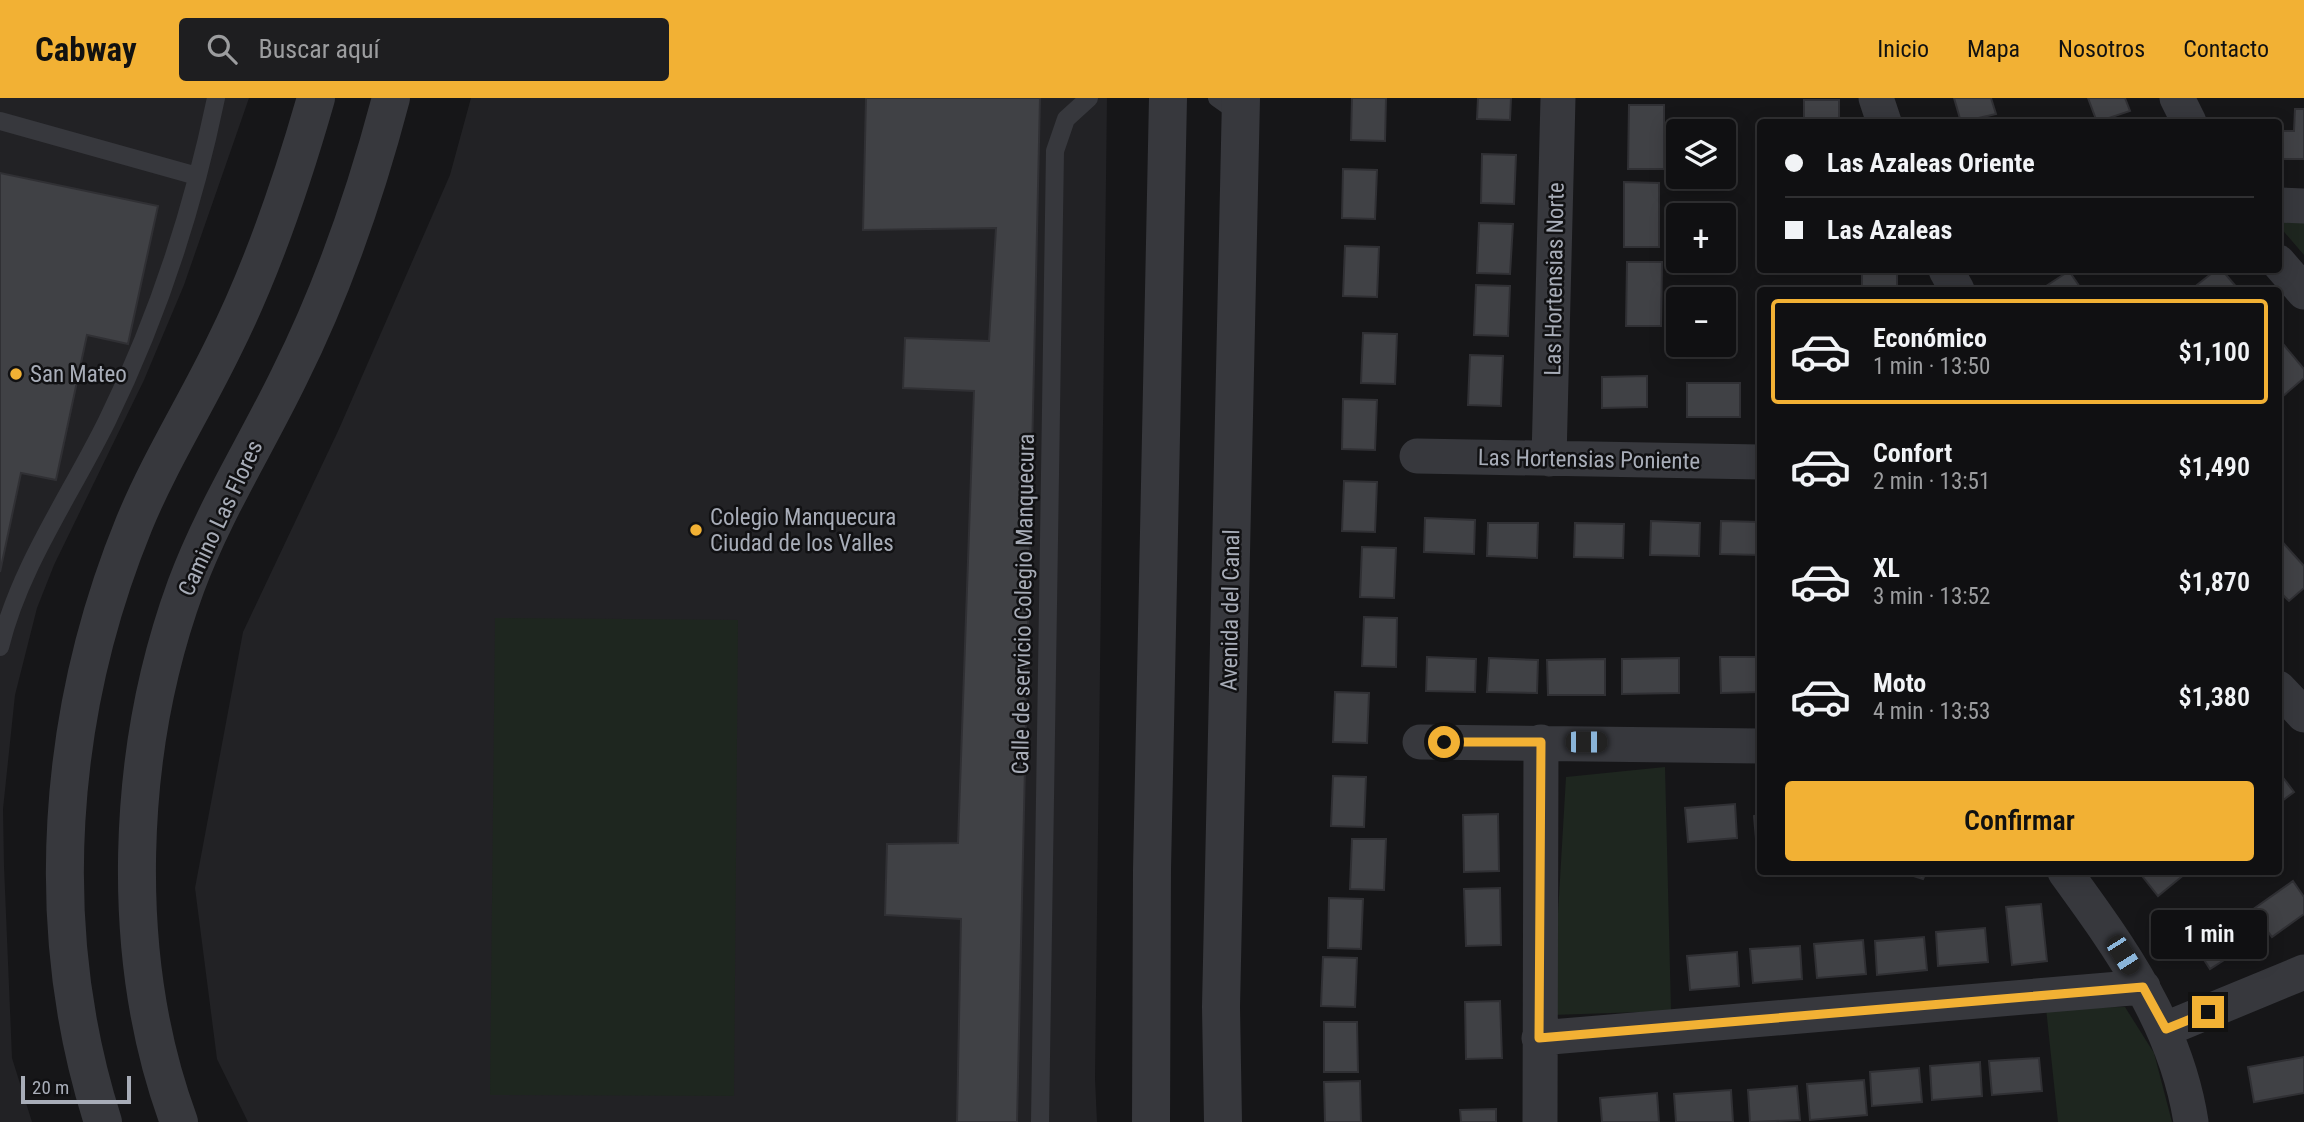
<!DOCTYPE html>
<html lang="es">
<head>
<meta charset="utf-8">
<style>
	body { margin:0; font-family:"Roboto Condensed",sans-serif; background:#1e1e20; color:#f1f3f6; height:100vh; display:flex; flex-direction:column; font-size:26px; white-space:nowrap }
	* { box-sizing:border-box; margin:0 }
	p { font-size:23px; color:#9c9d9f }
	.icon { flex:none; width:38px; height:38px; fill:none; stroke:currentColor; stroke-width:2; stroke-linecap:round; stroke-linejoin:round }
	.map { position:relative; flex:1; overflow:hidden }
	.panel { position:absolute; left:1757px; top:189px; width:525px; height:588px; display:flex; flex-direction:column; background:#101012; border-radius:7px; box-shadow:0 4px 18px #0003,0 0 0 2px #303032 }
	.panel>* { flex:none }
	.hud { position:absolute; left:1757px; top:21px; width:525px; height:154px; border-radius:7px; box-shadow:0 4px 18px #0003,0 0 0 2px #303032; display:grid; align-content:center; height:154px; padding:0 28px; background:#101012 }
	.fabs { position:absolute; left:1666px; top:21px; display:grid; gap:14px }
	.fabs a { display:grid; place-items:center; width:70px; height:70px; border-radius:7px; background:#101012; box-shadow:0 4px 18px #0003,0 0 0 2px #303032; font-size:35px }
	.scale { position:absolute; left:21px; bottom:18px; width:110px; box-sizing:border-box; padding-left:7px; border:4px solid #a8adb8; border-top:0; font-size:19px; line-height:24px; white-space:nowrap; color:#a8adb8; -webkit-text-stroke:5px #111113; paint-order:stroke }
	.end { position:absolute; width:32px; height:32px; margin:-16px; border:9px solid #f2b134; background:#111; box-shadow:0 0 0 4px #111 }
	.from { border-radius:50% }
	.bubble { position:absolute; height:49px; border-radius:7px; background:#101012; box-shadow:0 4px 18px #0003,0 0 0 2px #303032; font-size:23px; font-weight:600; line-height:49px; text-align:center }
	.car { position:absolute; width:21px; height:42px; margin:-21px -10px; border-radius:9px; box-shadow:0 0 5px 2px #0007; background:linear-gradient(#222 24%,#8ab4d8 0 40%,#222 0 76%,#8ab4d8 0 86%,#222 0) }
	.hud b { display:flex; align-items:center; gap:24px; height:66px; font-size:26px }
	.hud b+b { border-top:2px solid #303032 }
	.hud i { width:18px; height:18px; background:#f1f3f6 }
	ul { padding:12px 0 0; list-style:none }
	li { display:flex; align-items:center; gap:21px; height:105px; margin:0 14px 10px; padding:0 14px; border:4px solid transparent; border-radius:7px }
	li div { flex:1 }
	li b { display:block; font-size:26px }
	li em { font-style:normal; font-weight:600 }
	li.selected { border-color:#f2b134 }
	li>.icon { width:63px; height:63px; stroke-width:1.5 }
	.button { display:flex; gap:14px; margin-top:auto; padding:14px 28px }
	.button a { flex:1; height:80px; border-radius:7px; background:#f2b134; color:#111; font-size:28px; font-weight:600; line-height:80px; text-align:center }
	header { display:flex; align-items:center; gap:42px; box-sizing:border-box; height:98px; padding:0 35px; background:#f2b134; color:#111 }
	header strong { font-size:33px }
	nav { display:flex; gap:38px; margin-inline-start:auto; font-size:24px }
	.search { width:490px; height:63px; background:#1e1e20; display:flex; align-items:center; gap:18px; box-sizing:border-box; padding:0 24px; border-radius:7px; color:#9c9d9f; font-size:26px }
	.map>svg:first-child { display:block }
	.built { fill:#222225 }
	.green { fill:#1e261f }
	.building { fill:#404145; stroke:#303034; stroke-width:2 }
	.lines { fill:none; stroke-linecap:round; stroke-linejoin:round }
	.service { stroke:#37383d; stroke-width:18 }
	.minor { stroke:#37383d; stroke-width:35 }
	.tertiary { stroke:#37383d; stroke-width:38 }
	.route { stroke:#f2b134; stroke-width:9 }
	.poi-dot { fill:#f2b134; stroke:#111113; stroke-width:2.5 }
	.labels { text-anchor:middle; stroke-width:5; stroke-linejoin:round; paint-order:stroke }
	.street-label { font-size:23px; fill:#a8adb8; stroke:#111113 }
	.poi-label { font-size:23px; fill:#a8adb8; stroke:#111113; text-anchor:start }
</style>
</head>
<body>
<header>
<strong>Cabway</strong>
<div class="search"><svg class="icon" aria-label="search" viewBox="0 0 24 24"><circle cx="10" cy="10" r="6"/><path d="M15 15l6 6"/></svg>Buscar aquí</div>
<nav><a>Inicio</a><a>Mapa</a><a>Nosotros</a><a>Contacto</a></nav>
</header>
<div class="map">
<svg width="2304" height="1024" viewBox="0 0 2304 1024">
	<rect width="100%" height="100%" fill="#161618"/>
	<path class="built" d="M0,0H249L184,187L144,282L54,467L37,510L15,597L3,711L4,768L12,960L32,1024H0Z
		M471,0H1107L1095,981L1097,1024H248L217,961L195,790L243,534L339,331L450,77Z"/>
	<path class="green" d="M2304,122V157L2279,128L2278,123Z
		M495,520L738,522L734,998L490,997Z
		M1665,669L1671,913L1552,917L1566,679Z
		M2125,909L2154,955L2172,1024H2058L2046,910Z"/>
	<path class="building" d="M866,0H1040L1017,1024H957L961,821L885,817L887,746L958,745L974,293L903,290L905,240L989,243L996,130L863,132Z
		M1352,0H1386L1385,43L1351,42Z
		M1478,0H1511L1510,22L1477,21Z
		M1954,0H1991L1996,16L1961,24Z
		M2088,0H2125L2130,13L2097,24Z
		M1804,2H1839V24H1804Z
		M1629,7H1664V71H1628Z
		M2295,11H2304V61H2278V33H2294Z
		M1482,56L1516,57L1514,106L1481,105Z
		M1343,71L1377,72L1375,121L1342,120Z
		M0,75L158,108L128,246L87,237L56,382L21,375L0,474Z
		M1624,84L1659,85V149H1624Z
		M1479,125L1513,126L1510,176L1477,175Z
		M1345,148L1379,149L1377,199L1343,198Z
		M1627,164H1662L1661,228H1626Z
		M1862,172H1897V192H1862Z
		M2216,172H2222L2239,192H2195L2193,190Z
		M2069,173L2082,192H2040Z
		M1476,187L1510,188L1508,238L1474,237Z
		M1363,235L1397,236L1395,286L1361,285Z
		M2278,240L2304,271V280L2282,299L2278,295Z
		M1470,257L1503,258L1501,308L1468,307Z
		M1647,278V309L1602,310V279Z
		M1687,285H1740V319H1687Z
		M1343,301L1377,302L1375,352L1342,351Z
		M1344,383L1377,384L1375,434L1342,433Z
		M1425,420L1475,422L1474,456L1424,454Z
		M1651,423L1700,425L1699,458L1650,457Z
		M1721,423L1760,424V457L1720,456Z
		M1488,425H1538L1537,460L1487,458Z
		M1575,425L1624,426L1623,460L1574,459Z
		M2278,439L2304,468V490L2289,503L2278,492Z
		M1362,449L1396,450L1394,500L1360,499Z
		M1364,519L1397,520L1396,569L1362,568Z
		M1427,559L1476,561L1475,594L1426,593Z
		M1720,559H1760V594L1721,595Z
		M1489,560L1538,562L1537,595L1487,594Z
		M1679,560V595L1622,596V561Z
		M1605,561V597H1548L1547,562Z
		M1335,594L1369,595L1367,645L1333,644Z
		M2278,673L2294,694L2278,706Z
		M1333,678L1366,679L1364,729L1331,728Z
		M1735,706L1737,740L1688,744L1685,710Z
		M1498,716L1499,773L1464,774L1463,717Z
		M1760,717V751L1757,752L1754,718Z
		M1352,741H1386L1384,792L1350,791Z
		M1901,774H1926L1923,781Z
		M2139,774H2183L2185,776L2158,798Z
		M2293,783L2304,799V816L2272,839L2252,812Z
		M1500,790L1501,847L1466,848L1464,791Z
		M1329,800L1363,801L1361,851L1328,850Z
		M2041,806L2047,863L2012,867L2006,809Z
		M2233,815L2252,844L2210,871L2192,843Z
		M1985,830L1988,864L1938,868L1936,834Z
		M1924,839L1927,872L1877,877L1875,843Z
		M1863,842L1866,876L1817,880L1814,846Z
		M1800,848L1802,881L1753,885L1750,851Z
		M1737,854L1739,888L1690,892L1687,858Z
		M1323,859L1357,860L1355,909L1321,908Z
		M1500,903L1502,960L1466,961L1465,904Z
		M1324,924H1357L1358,974H1324Z
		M2304,959V995L2254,1004L2248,969Z
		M2039,960L2042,993L1992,997L1989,963Z
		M1980,964L1982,998L1932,1002L1930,968Z
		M1919,970L1922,1004L1872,1008L1870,974Z
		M1864,982L1867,1017L1810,1022L1807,986Z
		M1360,983L1361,1024H1325L1324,984Z
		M1797,988L1800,1022L1750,1024L1748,992Z
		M1731,992L1733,1024H1676L1674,996Z
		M1657,995L1659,1024H1602L1600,1000Z
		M1496,1011V1024H1461L1460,1012Z"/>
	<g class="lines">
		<path class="service" d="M1217,0L1241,17
			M0,23L197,78
			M0,549C20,468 70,398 107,323C157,221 193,111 216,0
			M1040,1024L1055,53L1066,21L1089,0"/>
		<path class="minor" d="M1876,0L1884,24
			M2177,0L2189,24
			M2278,107L2304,108
			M2278,164L2304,194
			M1946,172L1957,192
			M1417,358L1760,364
			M1549,361L1558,0
			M2278,590L2304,617
			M1420,644L1760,648
			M2065,774C2121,851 2176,927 2191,1024
			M2166,931L2304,874
			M1539,940L2143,889
			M1540,1024L1541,644"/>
		<path class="tertiary" d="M103,1024C41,830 57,614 134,426C159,365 195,308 224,248C263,170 292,84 316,0
			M179,1024C118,859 126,652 186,488C213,415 255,349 289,279C333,191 366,95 391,0
			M1151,1024L1152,772L1168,0
			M1223,1024L1221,909L1241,0"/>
	</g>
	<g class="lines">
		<path class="route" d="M1444,644H1541L1539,940L2143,889L2166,931L2208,914"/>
	</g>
	<g class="poi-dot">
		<circle cx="16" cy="276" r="7"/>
		<circle cx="696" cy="432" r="7"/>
	</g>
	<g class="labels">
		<g class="street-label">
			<text transform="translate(1554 181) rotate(-89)" y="8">Las Hortensias Norte</text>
			<text transform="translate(1589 361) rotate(1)" y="8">Las Hortensias Poniente</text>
			<text transform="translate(220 420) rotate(-65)" y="8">Camino Las Flores</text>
			<text transform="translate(1023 506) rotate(-89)" y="8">Calle de servicio Colegio Manquecura</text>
			<text transform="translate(1230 512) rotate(-89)" y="8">Avenida del Canal</text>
		</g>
		<g class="poi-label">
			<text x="30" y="284">San Mateo</text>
			<text x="710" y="427">Colegio Manquecura<tspan x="710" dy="26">Ciudad de los Valles</tspan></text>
		</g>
	</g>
</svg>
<div class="fabs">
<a><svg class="icon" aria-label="layers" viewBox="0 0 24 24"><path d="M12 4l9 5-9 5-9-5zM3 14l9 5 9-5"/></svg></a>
<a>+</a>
<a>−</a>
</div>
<div class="scale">20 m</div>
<i class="end from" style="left:1444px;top:644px"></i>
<i class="end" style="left:2208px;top:914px"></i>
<div class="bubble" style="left:2151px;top:812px;width:116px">1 min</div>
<i class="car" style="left:1586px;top:644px;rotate:90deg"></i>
<i class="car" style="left:2123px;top:857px;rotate:148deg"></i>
<div class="hud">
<b><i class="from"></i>Las Azaleas Oriente</b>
<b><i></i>Las Azaleas</b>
</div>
<section class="panel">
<ul>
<li class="selected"><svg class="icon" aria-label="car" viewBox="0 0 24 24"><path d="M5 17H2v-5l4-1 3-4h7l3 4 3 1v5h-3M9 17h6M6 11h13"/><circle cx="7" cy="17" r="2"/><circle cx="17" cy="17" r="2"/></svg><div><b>Económico</b><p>1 min · 13:50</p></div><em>$1,100</em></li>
<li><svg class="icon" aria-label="car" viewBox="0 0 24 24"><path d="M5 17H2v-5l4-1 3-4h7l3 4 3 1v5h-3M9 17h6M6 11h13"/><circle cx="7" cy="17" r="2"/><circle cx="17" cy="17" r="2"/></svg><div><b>Confort</b><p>2 min · 13:51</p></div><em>$1,490</em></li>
<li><svg class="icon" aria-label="car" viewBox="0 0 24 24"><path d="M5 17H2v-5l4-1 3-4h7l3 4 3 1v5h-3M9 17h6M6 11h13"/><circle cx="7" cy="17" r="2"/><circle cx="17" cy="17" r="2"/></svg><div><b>XL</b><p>3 min · 13:52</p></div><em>$1,870</em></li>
<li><svg class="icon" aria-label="car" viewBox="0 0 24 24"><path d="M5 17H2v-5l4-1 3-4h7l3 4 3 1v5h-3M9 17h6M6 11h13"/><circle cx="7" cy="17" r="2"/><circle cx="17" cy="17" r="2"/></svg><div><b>Moto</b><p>4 min · 13:53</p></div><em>$1,380</em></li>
</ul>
<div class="button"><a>Confirmar</a></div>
</section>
</div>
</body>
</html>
